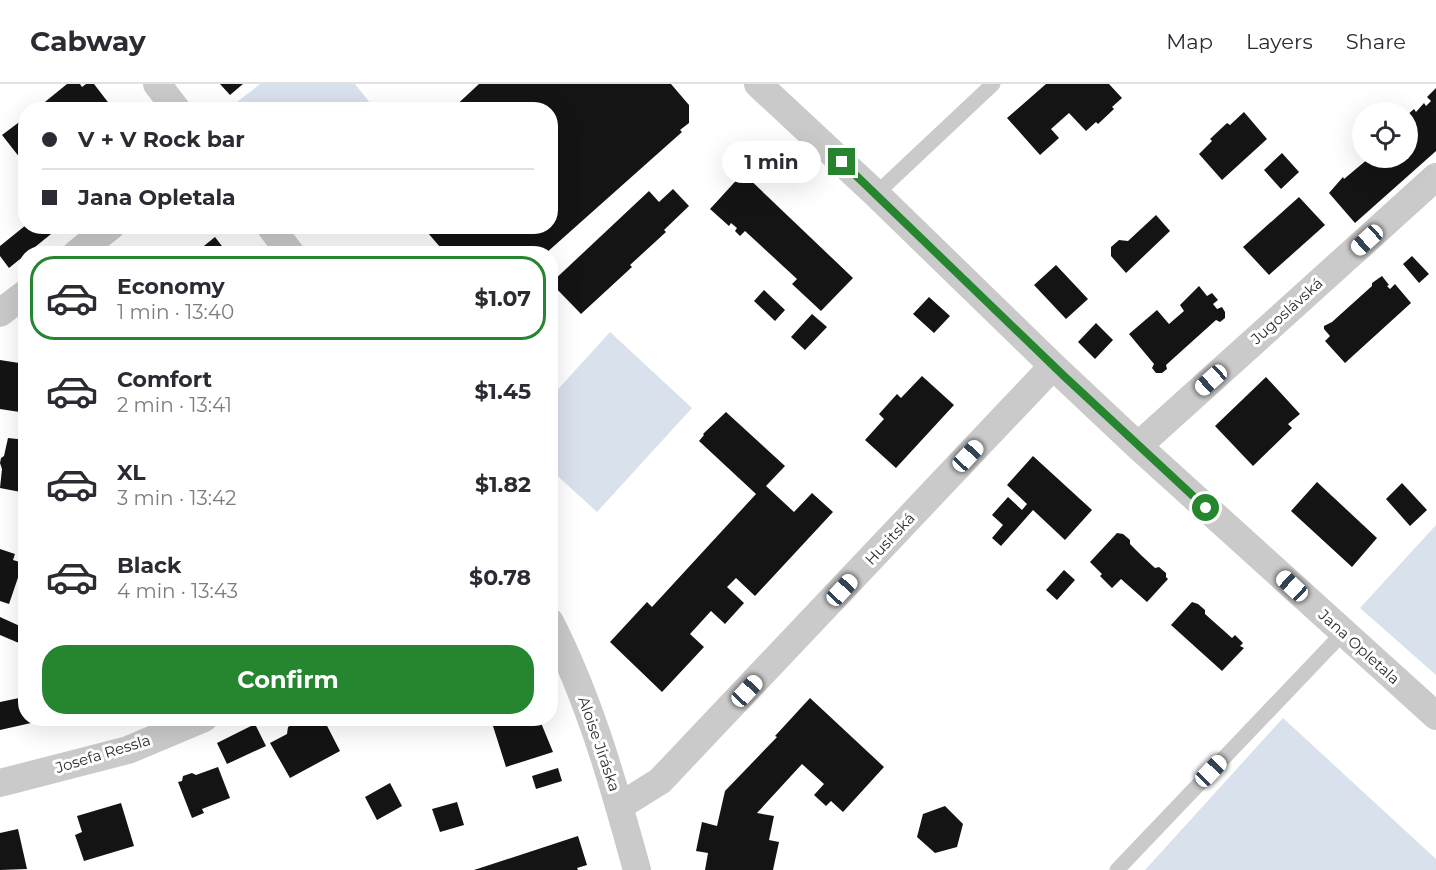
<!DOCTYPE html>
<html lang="en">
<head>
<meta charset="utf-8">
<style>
	body { margin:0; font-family:Montserrat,sans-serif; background:#f7f7f7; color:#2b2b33; height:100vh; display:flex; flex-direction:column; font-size:22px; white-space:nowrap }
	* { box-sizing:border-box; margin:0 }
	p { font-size:20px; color:#7c7c81 }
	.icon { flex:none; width:33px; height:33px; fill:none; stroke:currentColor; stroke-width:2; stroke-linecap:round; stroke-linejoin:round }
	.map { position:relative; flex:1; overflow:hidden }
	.drawer { position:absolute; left:18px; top:162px; width:540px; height:480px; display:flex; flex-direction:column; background:#fff; border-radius:24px; box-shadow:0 6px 24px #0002 }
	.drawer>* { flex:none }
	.guide { position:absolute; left:18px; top:18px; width:540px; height:132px; border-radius:24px; box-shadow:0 6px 24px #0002; display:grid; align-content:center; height:132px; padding:0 24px; background:#fff }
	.buttons { position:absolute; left:1352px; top:18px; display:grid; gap:12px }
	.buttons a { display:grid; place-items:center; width:66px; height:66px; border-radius:50%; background:#fff; box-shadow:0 6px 24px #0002; font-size:30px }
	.end { position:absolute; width:27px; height:27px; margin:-14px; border:8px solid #26852f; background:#fff; box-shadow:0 0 0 3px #fff }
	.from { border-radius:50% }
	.bubble { position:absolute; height:42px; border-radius:21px; background:#fff; box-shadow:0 6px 24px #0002; font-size:20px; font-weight:700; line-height:42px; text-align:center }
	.car { position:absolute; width:18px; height:36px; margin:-18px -9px; border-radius:8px; box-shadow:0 0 4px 2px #0007; background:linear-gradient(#fff 24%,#345 0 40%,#fff 0 76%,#345 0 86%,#fff 0) }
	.guide b { display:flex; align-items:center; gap:21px; height:57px; font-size:22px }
	.guide b+b { border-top:2px solid #e1e1e2 }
	.guide i { width:15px; height:15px; background:#2b2b33 }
	ul { padding:10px 0 0; list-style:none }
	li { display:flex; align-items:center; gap:18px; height:84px; margin:0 12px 9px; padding:0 12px; border:3px solid transparent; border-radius:24px }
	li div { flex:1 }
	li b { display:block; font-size:22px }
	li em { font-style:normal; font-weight:700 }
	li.on { border-color:#26852f }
	li>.icon { width:54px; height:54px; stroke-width:1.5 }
	.action { display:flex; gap:12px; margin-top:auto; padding:12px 24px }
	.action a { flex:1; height:69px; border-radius:24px; background:#26852f; color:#fff; font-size:24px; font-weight:700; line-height:69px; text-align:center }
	header { display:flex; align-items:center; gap:36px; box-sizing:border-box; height:84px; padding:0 30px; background:#fff; border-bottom:2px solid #e1e1e2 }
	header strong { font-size:28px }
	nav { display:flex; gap:33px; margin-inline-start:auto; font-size:21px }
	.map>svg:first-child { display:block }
	.green { fill:#d9e1ec }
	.building { fill:#141414 }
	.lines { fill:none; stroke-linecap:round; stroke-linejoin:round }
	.lane { stroke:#cacaca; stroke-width:15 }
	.street { stroke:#cacaca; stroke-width:28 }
	.route { stroke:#26852f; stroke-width:8 }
	.labels { text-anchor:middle; stroke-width:6; stroke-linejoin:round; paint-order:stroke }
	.street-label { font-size:15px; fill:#2d2d2d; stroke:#fff }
</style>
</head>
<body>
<header>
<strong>Cabway</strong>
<nav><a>Map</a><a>Layers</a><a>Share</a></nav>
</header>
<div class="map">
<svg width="1436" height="786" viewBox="0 0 1436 786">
	<rect width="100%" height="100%" fill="#fff"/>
	<path class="green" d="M260,0H355L375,25H228Z
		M610,248L692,324L597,428L551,386V313Z
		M1436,441V591L1360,524Z
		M1283,634L1436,775V786H1145Z"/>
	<path class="building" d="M67,0H80L82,3L86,0H94L114,26H35Z
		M220,0H243L230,11Z
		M479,0H671L689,21V39L680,46L682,48L545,170H446L422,142H550V26H451Z
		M1046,0H1109L1122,14L1112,23L1114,25L1098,40L1096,38L1086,47L1069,29L1051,45L1059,54L1040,71L1007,34Z
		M1436,4V67L1355,139L1329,109L1343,93L1344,95L1369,74H1407V31L1414,25L1416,28L1424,19L1426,22L1431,17L1427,13Z
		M1244,28L1267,55L1222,96L1199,70L1212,57L1210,55L1227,39L1230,41Z
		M26,33V77L24,79L2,51Z
		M1282,69L1299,88L1281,105L1264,86Z
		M743,89L853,194L821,227L792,200L797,195L745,147L740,152L735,147L737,144L731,139L729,142L710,125Z
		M673,105L689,122L664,146L666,148L630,181L632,183L581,230L551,199L649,107L659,118Z
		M1299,113L1325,141L1269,191L1243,163Z
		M1156,131L1170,147L1126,189L1111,172V163L1119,156L1128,157Z
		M26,141L61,142L9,184L0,172V162Z
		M215,153L228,170H194Z
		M1412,172L1429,190L1419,199L1403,180Z
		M1056,181L1088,215L1066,235L1034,201Z
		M1382,192L1389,201L1387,202L1390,205L1395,200L1411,219L1345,279L1325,257L1330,252L1324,245V242L1332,238L1372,202V199Z
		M1199,202L1207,212L1212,209L1218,216L1213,220L1217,225L1222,223L1225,228V234L1220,238L1216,236L1166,281L1167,285L1162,289H1156L1152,284L1154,280L1129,250L1157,226L1169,240L1184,227L1180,221Z
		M764,206L785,226L775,237L754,217Z
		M929,213L950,232L934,249L913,230Z
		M812,230L827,243L805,266L791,253Z
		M1096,239L1113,256L1095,275L1078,258Z
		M0,276L19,279L26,287V329L0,325Z
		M922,292L954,321L896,384L865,356L884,335L879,330L897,310L901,314Z
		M1266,293L1300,330L1288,340L1292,344L1253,382L1215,342Z
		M726,328L785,382L766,402L794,428L812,409L833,428L755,512L736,494L727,503L744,519L725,540L711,527L690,550L704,563L662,608L610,558L647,518L652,523L756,410L699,357L704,351L703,350Z
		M8,354L26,356V409L0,404L2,385L0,379L1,374L4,372Z
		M1033,372L1092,426L1065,456L1033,426L1001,462L992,454L1003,441L992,431L1008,413L1022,426L1027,420L1007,401Z
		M1317,398L1377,454L1352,483L1291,427Z
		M1402,399L1427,426L1410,442L1386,415Z
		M1117,449L1123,450L1130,456V460L1142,472L1155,484L1159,483L1166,489V493L1168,495L1147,518L1121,495L1112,504L1100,492L1102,490L1090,478Z
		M0,465L15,470L13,476L23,479L9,520L0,517Z
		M1064,486L1075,496L1057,516L1046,506Z
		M1192,518L1198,520L1205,526V530L1232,554L1235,551L1243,559L1240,562L1244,564L1222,587L1171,541Z
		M0,533L22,543L20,548L26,551V562L0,551Z
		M24,613L26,634H30L31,639L0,646V618Z
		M810,614L884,683L843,728L831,717L826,722L814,711L824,700L802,680L757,729L774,732L769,756L779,758L773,786H705L708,769L696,767L702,738L717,742L725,707L777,653L775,652Z
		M315,634H323L340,667L290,694L270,659L287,650L288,643L298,637L305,640Z
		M501,634H539L553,668L506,683L492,639L501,637Z
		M255,640L266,662L227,680L217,659Z
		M218,683L230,714L202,725L204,729L192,734L178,698L182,697L183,692L192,689L196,691Z
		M558,684L562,697L536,705L532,692Z
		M390,699L402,722L377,736L365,713Z
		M457,718L464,741L440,748L432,725Z
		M121,719L134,762L84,777L75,751L82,748L77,732Z
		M945,722L963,740L957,763L935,769L917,753L923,730Z
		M18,745L27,785L0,786V749Z
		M578,752L587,781L577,784L578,786H474Z"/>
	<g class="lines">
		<path class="lane" d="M876,110L993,0
			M1117,786L1343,549"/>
		<path class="street" d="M157,0L177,26
			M758,0L876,110L1053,282L1138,362L1436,632
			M270,142L291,170
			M76,170L111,142
			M0,229L26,209
			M1138,362L1436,93
			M550,538C590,616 614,702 637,786
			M0,699L128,666L204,634
			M620,722L660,697L1053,282"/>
	</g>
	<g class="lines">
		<path class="route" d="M842,78L1065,293L1206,424"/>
	</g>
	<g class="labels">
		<g class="street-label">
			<text transform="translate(1287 227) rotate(-42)" y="5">Jugoslávská</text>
			<text transform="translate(890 455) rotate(-47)" y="5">Husitská</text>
			<text transform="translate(1359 563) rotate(42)" y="5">Jana Opletala</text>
			<text transform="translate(599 660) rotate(71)" y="5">Aloise Jiráska</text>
			<text transform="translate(103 670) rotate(-17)" y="5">Josefa Ressla</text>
		</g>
	</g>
</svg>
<div class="buttons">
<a><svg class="icon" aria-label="locate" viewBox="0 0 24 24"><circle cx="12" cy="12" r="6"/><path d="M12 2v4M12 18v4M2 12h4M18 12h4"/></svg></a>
</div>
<i class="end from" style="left:1206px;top:424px"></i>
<i class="end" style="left:842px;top:78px"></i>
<div class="bubble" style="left:722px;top:57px;width:99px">1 min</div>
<i class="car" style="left:1367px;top:156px;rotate:228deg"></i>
<i class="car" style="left:1211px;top:296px;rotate:228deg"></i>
<i class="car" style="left:968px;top:372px;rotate:43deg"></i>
<i class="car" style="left:1292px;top:502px;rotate:313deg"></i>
<i class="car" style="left:842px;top:506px;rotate:43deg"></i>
<i class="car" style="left:747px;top:607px;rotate:43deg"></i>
<i class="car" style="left:1211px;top:687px;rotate:44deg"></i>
<div class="guide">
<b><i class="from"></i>V + V Rock bar</b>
<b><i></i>Jana Opletala</b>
</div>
<section class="drawer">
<ul>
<li class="on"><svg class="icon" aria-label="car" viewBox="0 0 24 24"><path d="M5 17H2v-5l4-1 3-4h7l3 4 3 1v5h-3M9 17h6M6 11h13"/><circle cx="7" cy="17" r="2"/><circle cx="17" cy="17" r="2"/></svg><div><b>Economy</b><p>1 min · 13:40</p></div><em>$1.07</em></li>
<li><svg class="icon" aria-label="car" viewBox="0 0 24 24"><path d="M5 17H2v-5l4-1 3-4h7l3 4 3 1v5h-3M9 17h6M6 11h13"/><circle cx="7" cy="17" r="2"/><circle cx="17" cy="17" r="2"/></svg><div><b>Comfort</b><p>2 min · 13:41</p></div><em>$1.45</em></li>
<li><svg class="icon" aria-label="car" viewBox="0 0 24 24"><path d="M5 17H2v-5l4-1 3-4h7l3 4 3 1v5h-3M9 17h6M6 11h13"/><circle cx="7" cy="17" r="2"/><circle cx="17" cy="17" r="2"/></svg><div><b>XL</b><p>3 min · 13:42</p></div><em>$1.82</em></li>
<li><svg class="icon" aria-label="car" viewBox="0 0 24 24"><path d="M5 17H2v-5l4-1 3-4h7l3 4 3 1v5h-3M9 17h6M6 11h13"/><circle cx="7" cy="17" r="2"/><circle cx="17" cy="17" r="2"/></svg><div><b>Black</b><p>4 min · 13:43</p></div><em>$0.78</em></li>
</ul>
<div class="action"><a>Confirm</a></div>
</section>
</div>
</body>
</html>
